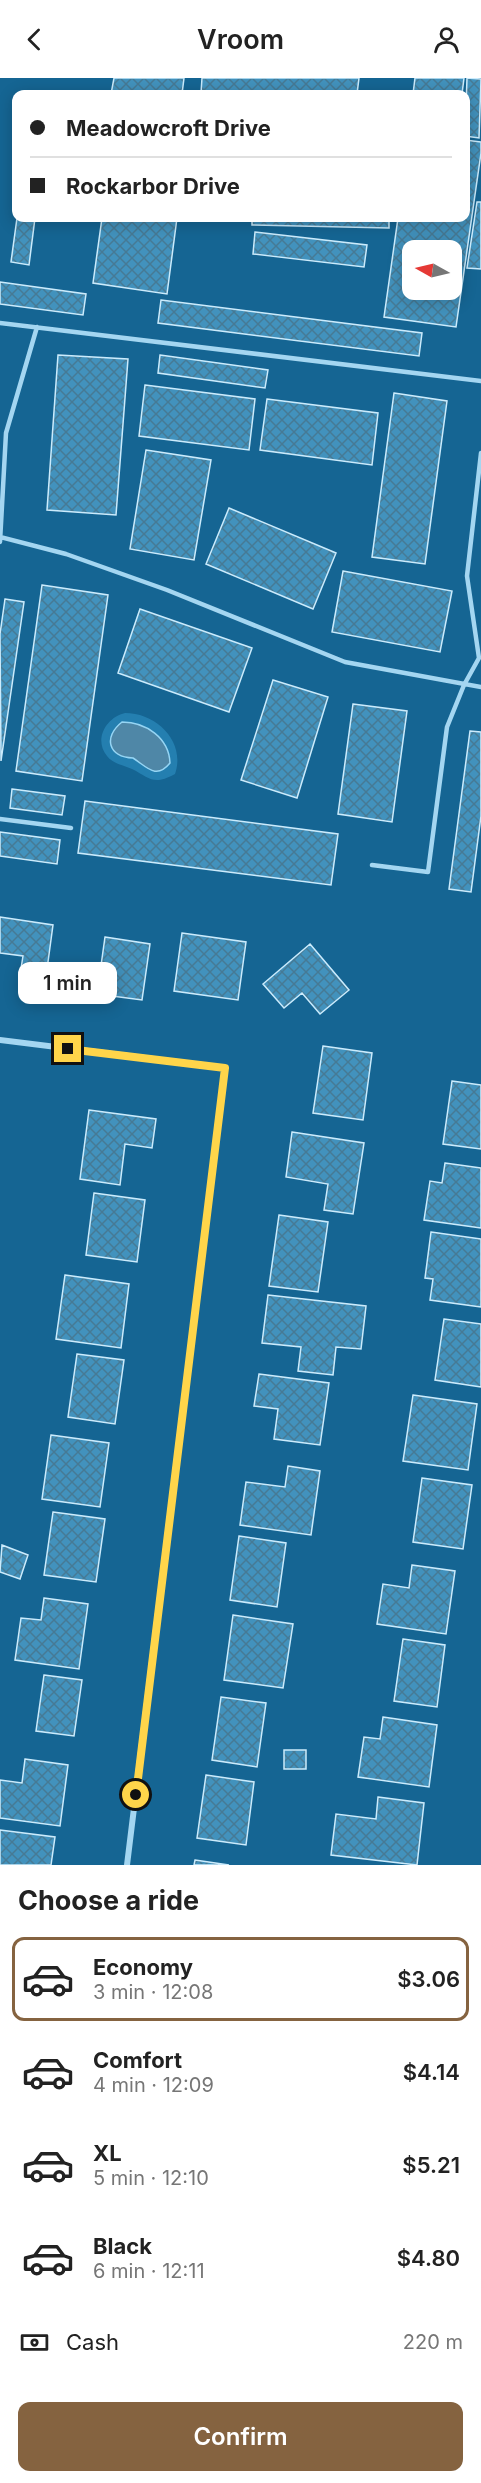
<!DOCTYPE html>
<html lang="en">
<head>
<meta charset="utf-8">
<style>
	body { margin:0; font-family:Inter,sans-serif; background:#f2f2f2; color:#222; height:100vh; display:flex; flex-direction:column; font-size:22px; white-space:nowrap }
	* { box-sizing:border-box; margin:0 }
	p { font-size:20px; color:#767676 }
	.icon { flex:none; width:33px; height:33px; fill:none; stroke:currentColor; stroke-width:2; stroke-linecap:round; stroke-linejoin:round }
	.map { position:relative; height:1787px; overflow:hidden }
	.side { display:flex; flex-direction:column; background:#fff; flex:1 }
	.side>* { flex:none }
	.top-card { position:absolute; left:12px; top:12px; width:458px; height:132px; border-radius:12px; box-shadow:0 3px 15px #0003; display:grid; align-content:center; height:132px; padding:0 18px; background:#fff }
	.needle { width:39px; rotate:278deg }
	.fabs { position:absolute; left:402px; top:162px; display:grid; gap:12px }
	.fabs a { display:grid; place-items:center; width:60px; height:60px; border-radius:12px; background:#fff; box-shadow:0 3px 15px #0003; font-size:30px }
	.end { position:absolute; width:27px; height:27px; margin:-14px; border:8px solid #ffd54a; background:#111; box-shadow:0 0 0 3px #111 }
	.from { border-radius:50% }
	.bubble { position:absolute; height:42px; border-radius:12px; background:#fff; box-shadow:0 3px 15px #0003; font-size:20px; font-weight:600; line-height:42px; text-align:center }
	.top-card b { display:flex; align-items:center; gap:21px; height:57px; font-size:22px }
	.top-card b+b { border-top:2px solid #e0e0e0 }
	.top-card i { width:15px; height:15px; background:#222 }
	ul { padding:0; list-style:none }
	li { display:flex; align-items:center; gap:18px; height:84px; margin:0 12px 9px; padding:0 6px; border:3px solid transparent; border-radius:12px }
	li div { flex:1 }
	li b { display:block; font-size:22px }
	li em { font-style:normal; font-weight:600 }
	li.selected { border-color:#856340 }
	li>.icon { width:54px; height:54px; stroke-width:1.5 }
	h2 { padding:0 18px; font-size:27px; line-height:72px }
	.pay { display:flex; align-items:center; gap:15px; height:66px; padding:0 18px; font-size:22px }
	.pay p { margin-inline-start:auto }
	.button { display:flex; gap:12px; margin-top:auto; padding:12px 18px }
	.button a { flex:1; height:69px; border-radius:12px; background:#856340; color:#fff; font-size:24px; font-weight:600; line-height:69px; text-align:center }
	header { display:flex; justify-content:space-between; align-items:center; height:78px; padding:0 18px; background:#fff; font-size:27px; font-weight:600 }
	.map>svg:first-child { display:block }
	.garden { fill:#247fb0 }
	.water { fill:#4f87a7; stroke:#96d5f4; stroke-width:1.5 }
	.building { fill:url(#building-cross-hatch); stroke:#cbebfc; stroke-width:1.5; fill-rule:evenodd }
	.lines { fill:none; stroke-linecap:round; stroke-linejoin:round }
	.lane { stroke:#a4d6f1; stroke-width:4.5 }
	.street { stroke:#a4d6f1; stroke-width:6 }
	.route { stroke:#ffd54a; stroke-width:8 }
</style>
</head>
<body>
<header><svg class="icon" aria-label="back" viewBox="0 0 24 24"><path d="M15 5l-7 7 7 7"/></svg>Vroom<svg class="icon" aria-label="person" viewBox="0 0 24 24"><circle cx="12" cy="8" r="4"/><path d="M4 21q1-7 8-7t8 7"/></svg></header>
<div class="map">
<svg width="481" height="1787" viewBox="0 0 481 1787">
	<defs>
		<pattern id="building-cross-hatch" width="8" height="8" patternUnits="userSpaceOnUse" patternTransform="scale(1.5)"><rect width="8" height="8" fill="#4292bd"/><path d="M0 0l8 8M0 8l8-8" fill="none" stroke="#467a95"/></pattern>
	</defs>
	<rect width="100%" height="100%" fill="#156593"/>
	<path class="garden" d="M125,635C157,635 186,664 175,696C153,708 150,700 132,691C123,687 113,686 107,678C93,661 107,639 125,635Z"/>
	<path class="water" d="M122,644C146,644 169,660 170,685C156,702 147,689 133,680C108,679 103,659 122,644Z"/>
	<path class="building" d="M114,0H184L182,16H111Z
		M202,0H359L357,16L201,15Z
		M415,0H464L462,16H413Z
		M467,0L481,1L479,60L465,58Z
		M465,62L481,64V75L456,249L384,239L398,140H465ZM412,172H452V212H412Z
		M477,124H481V191L467,190Z
		M17,140H35L29,187L11,184Z
		M102,140H177L167,216L93,205Z
		M252,140H389V150L252,147Z
		M255,154L367,167L364,189L253,176Z
		M0,204L86,216L83,237L0,226Z
		M161,222L422,255L419,278L158,245Z
		M58,277L128,281L116,437L47,432Z
		M160,277L268,292L265,310L158,295Z
		M145,307L255,321L249,372L139,358Z
		M394,315L447,323L425,486L372,479Z
		M267,321L378,335L372,387L260,372Z
		M146,372L211,382L194,482L130,471Z
		M229,430L336,475L313,531L206,486Z
		M343,493L452,513L440,574L332,554Z
		M42,507L108,517L82,703L16,693Z
		M5,521L24,524L1,683L0,556Z
		M140,531L252,570L229,634L118,595Z
		M273,602L328,619L297,720L241,702Z
		M353,626L407,633L392,744L338,736Z
		M470,653L481,654V738L471,814L449,811Z
		M12,711L65,718L62,737L10,730Z
		M85,723L338,756L331,807L78,775Z
		M0,754L60,762L57,786L0,778Z
		M0,839L53,847L45,906L19,903L23,878L0,875Z
		M182,855L246,864L238,922L174,913Z
		M105,859L150,866L142,922L97,916Z
		M310,866L349,912L320,936L302,915L284,930L263,906Z
		M323,968L372,975L363,1042L313,1035Z
		M452,1003L481,1007V1071L443,1066Z
		M89,1032L156,1041L152,1070L125,1066L120,1107L80,1101Z
		M292,1054L364,1065L353,1136L324,1132L328,1106L286,1099Z
		M445,1085L481,1090V1150L424,1142L430,1103L442,1105Z
		M94,1115L145,1122L137,1184L86,1177Z
		M279,1137L328,1144L318,1214L269,1208Z
		M431,1154L481,1161V1229L430,1222L433,1201L425,1200Z
		M65,1197L129,1206L121,1270L56,1261Z
		M268,1217L366,1228L361,1271L336,1269L333,1297L298,1293L301,1269L262,1265Z
		M444,1241L481,1246V1309L435,1302Z
		M77,1276L124,1282L115,1346L68,1339Z
		M259,1296L329,1305L320,1367L274,1361L278,1331L254,1328Z
		M413,1317L477,1326L468,1392L403,1383Z
		M51,1357L109,1365L100,1429L42,1421Z
		M288,1388L320,1393L311,1457L240,1447L246,1404L285,1409Z
		M422,1400L472,1407L463,1471L413,1464Z
		M53,1434L105,1441L96,1504L44,1497Z
		M239,1458L286,1465L277,1529L230,1522Z
		M2,1467L28,1477L20,1501L0,1494Z
		M412,1487L455,1493L446,1556L377,1546L383,1506L409,1510Z
		M44,1520L88,1526L79,1591L15,1582L21,1540L41,1542Z
		M233,1537L293,1546L283,1610L224,1602Z
		M403,1561L445,1567L437,1629L394,1623Z
		M44,1597L82,1602L74,1658L36,1653Z
		M221,1619L266,1625L257,1689L212,1682Z
		M383,1639L437,1647L429,1709L358,1699L364,1659L380,1661Z
		M284,1672H306V1691H284Z
		M25,1681L68,1687L60,1748L0,1740V1702L22,1705Z
		M206,1697L254,1704L246,1767L197,1760Z
		M378,1719L424,1725L417,1787L331,1777L336,1736L376,1741Z
		M0,1752L55,1759L51,1787H0Z
		M195,1782L229,1787H194Z"/>
	<g class="lines">
		<path class="lane" d="M0,245L481,303
			M0,459L66,476L167,512L345,584L481,609
			M0,464L6,355L37,249
			M0,741L71,750
			M372,787L428,794L447,649L464,607L479,580L467,498L481,375"/>
		<path class="street" d="M0,962L225,990L127,1787"/>
	</g>
	<g class="lines">
		<path class="route" d="M68,971L225,990L136,1717"/>
	</g>
</svg>
<div class="fabs">
<a><svg class="needle" viewBox="-14 -14 28 28"><path d="M0-13l5 13h-10z" fill="#e53935"/><path d="M0 13l5-13h-10z" fill="#767676"/></svg></a>
</div>
<i class="end from" style="left:136px;top:1717px"></i>
<i class="end" style="left:68px;top:971px"></i>
<div class="bubble" style="left:18px;top:884px;width:99px">1 min</div>
<div class="top-card">
<b><i class="from"></i>Meadowcroft Drive</b>
<b><i></i>Rockarbor Drive</b>
</div>
</div>
<section class="side">
<h2>Choose a ride</h2>
<ul>
<li class="selected"><svg class="icon" aria-label="car" viewBox="0 0 24 24"><path d="M5 17H2v-5l4-1 3-4h7l3 4 3 1v5h-3M9 17h6M6 11h13"/><circle cx="7" cy="17" r="2"/><circle cx="17" cy="17" r="2"/></svg><div><b>Economy</b><p>3 min · 12:08</p></div><em>$3.06</em></li>
<li><svg class="icon" aria-label="car" viewBox="0 0 24 24"><path d="M5 17H2v-5l4-1 3-4h7l3 4 3 1v5h-3M9 17h6M6 11h13"/><circle cx="7" cy="17" r="2"/><circle cx="17" cy="17" r="2"/></svg><div><b>Comfort</b><p>4 min · 12:09</p></div><em>$4.14</em></li>
<li><svg class="icon" aria-label="car" viewBox="0 0 24 24"><path d="M5 17H2v-5l4-1 3-4h7l3 4 3 1v5h-3M9 17h6M6 11h13"/><circle cx="7" cy="17" r="2"/><circle cx="17" cy="17" r="2"/></svg><div><b>XL</b><p>5 min · 12:10</p></div><em>$5.21</em></li>
<li><svg class="icon" aria-label="car" viewBox="0 0 24 24"><path d="M5 17H2v-5l4-1 3-4h7l3 4 3 1v5h-3M9 17h6M6 11h13"/><circle cx="7" cy="17" r="2"/><circle cx="17" cy="17" r="2"/></svg><div><b>Black</b><p>6 min · 12:11</p></div><em>$4.80</em></li>
</ul>
<div class="pay"><svg class="icon" aria-label="cash" viewBox="0 0 24 24"><path d="M3 7h18v10H3z"/><circle cx="12" cy="12" r="2"/></svg>Cash<p>220 m</p></div>
<div class="button"><a>Confirm</a></div>
</section>
</body>
</html>
